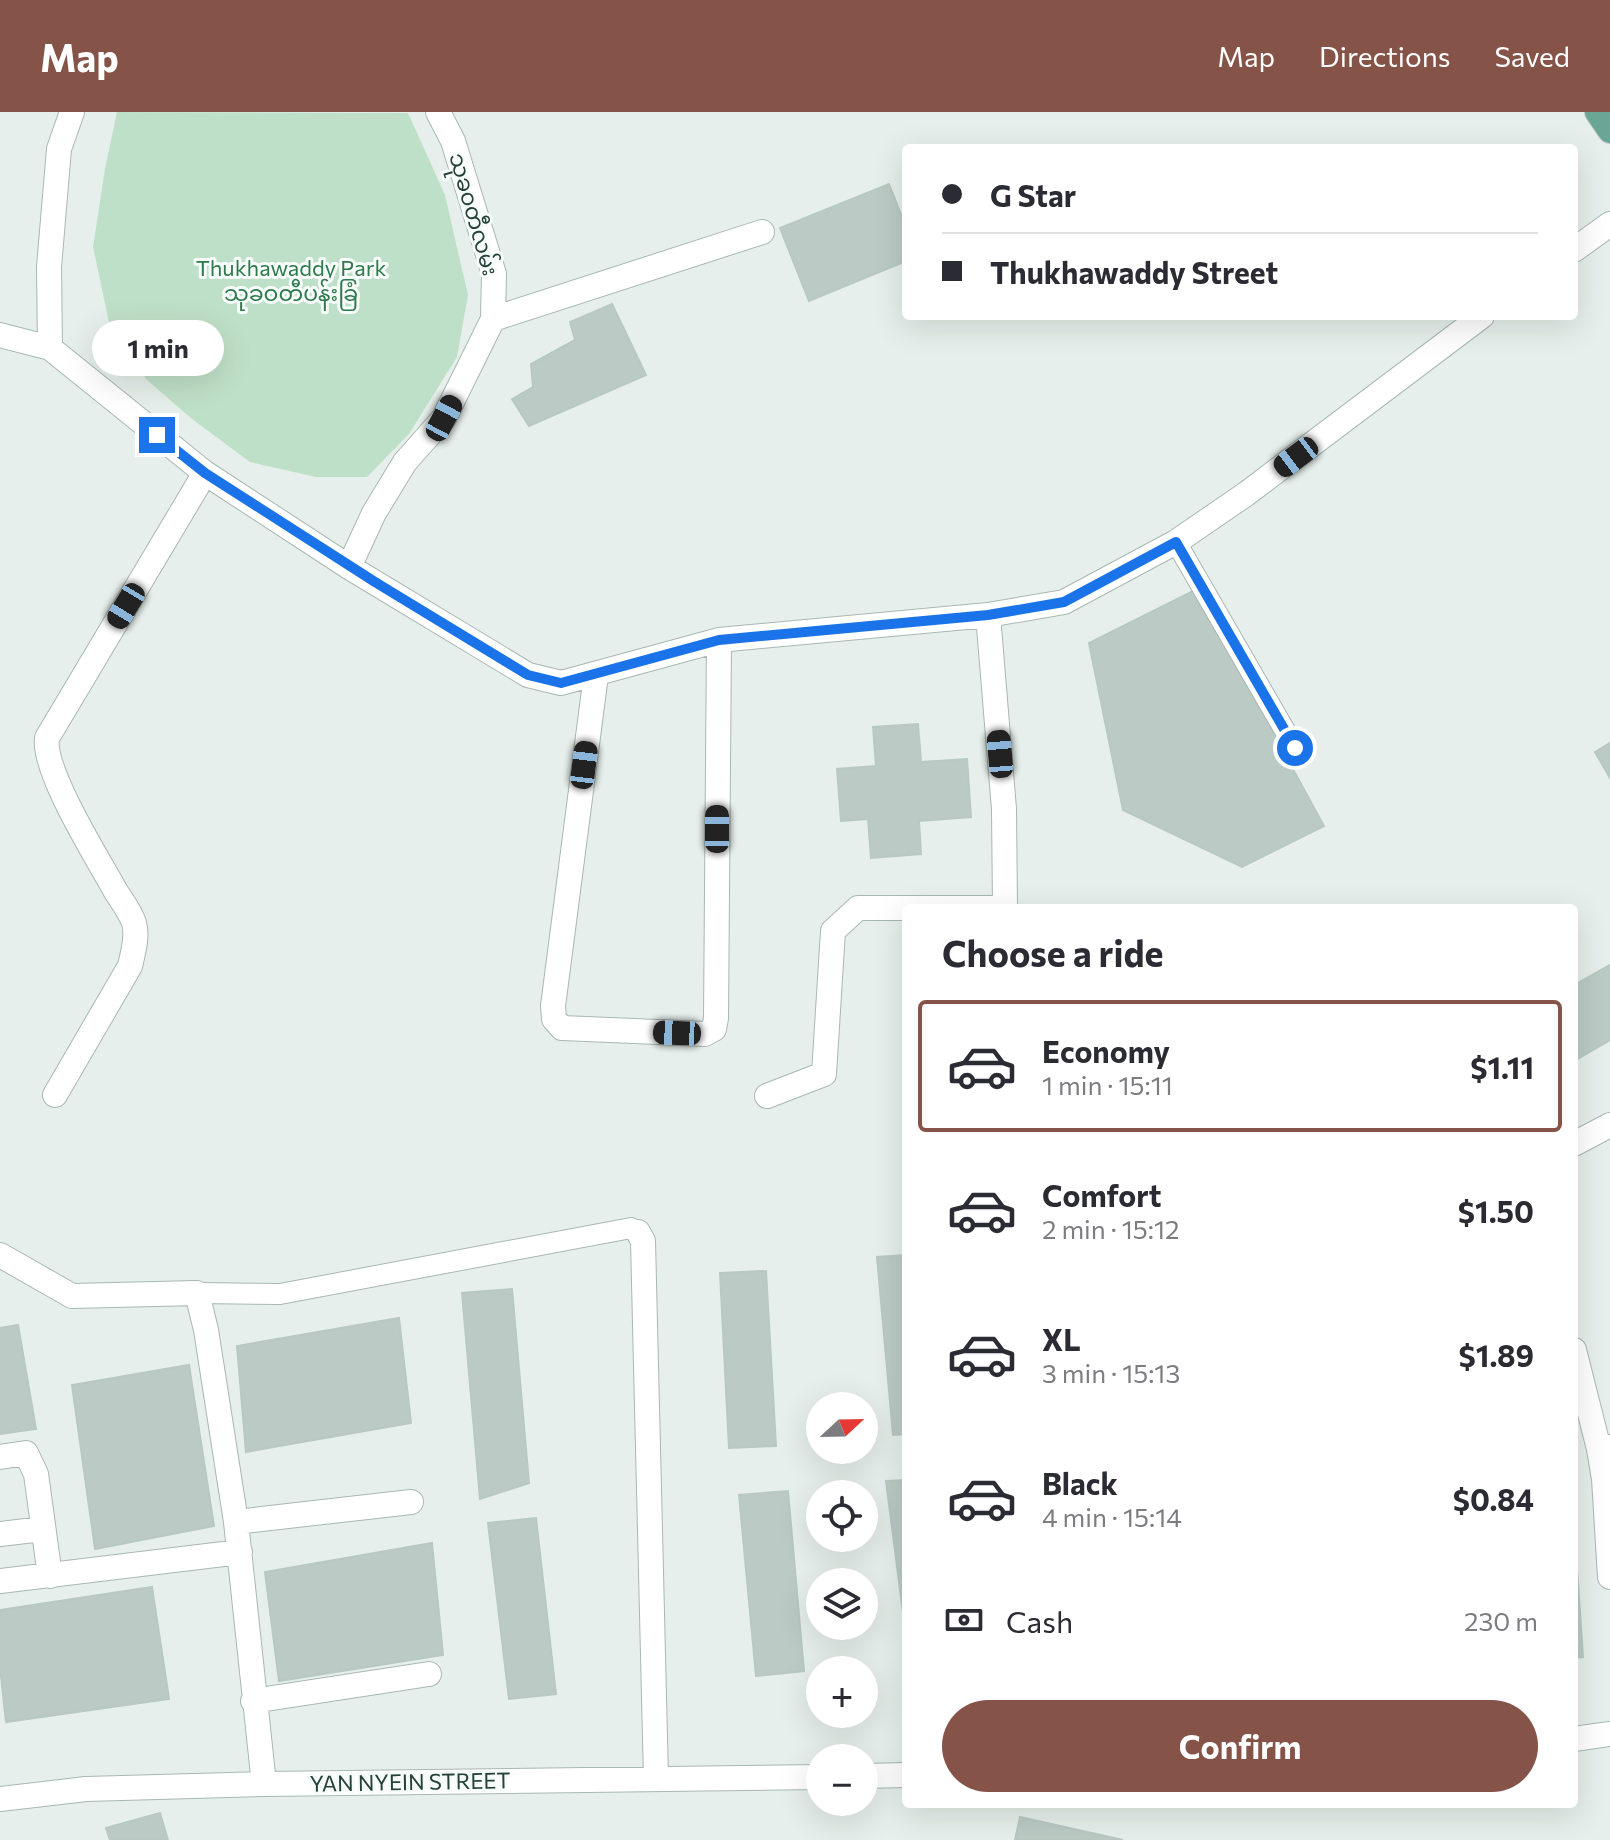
<!DOCTYPE html>
<html lang="en">
<head>
<meta charset="utf-8">
<style>
	body { margin:0; font-family:Commissioner,"Noto Sans Myanmar",sans-serif; background:#f7f7f7; color:#2b2b33; height:100vh; display:flex; flex-direction:column; font-size:30px; white-space:nowrap }
	* { box-sizing:border-box; margin:0 }
	p { font-size:26px; color:#7c7c81 }
	.icon { flex:none; width:44px; height:44px; fill:none; stroke:currentColor; stroke-width:2; stroke-linecap:round; stroke-linejoin:round }
	.map { position:relative; flex:1; overflow:hidden }
	.panel { position:absolute; left:902px; top:792px; width:676px; height:904px; display:flex; flex-direction:column; background:#fff; border-radius:8px; box-shadow:0 8px 32px #0002 }
	.panel>* { flex:none }
	.top-card { position:absolute; left:902px; top:32px; width:676px; height:176px; border-radius:8px; box-shadow:0 8px 32px #0002; display:grid; align-content:center; height:176px; padding:0 40px; background:#fff }
	.needle { width:52px; rotate:68deg }
	.controls { position:absolute; left:806px; top:1280px; display:grid; gap:16px }
	.controls a { display:grid; place-items:center; width:72px; height:72px; border-radius:50%; background:#fff; box-shadow:0 8px 32px #0002; font-size:40px }
	.end { position:absolute; width:36px; height:36px; margin:-18px; border:10px solid #1a73e8; background:#fff; box-shadow:0 0 0 4px #fff }
	.from { border-radius:50% }
	.bubble { position:absolute; height:56px; border-radius:28px; background:#fff; box-shadow:0 8px 32px #0002; font-size:26px; font-weight:700; line-height:56px; text-align:center }
	.car { position:absolute; width:24px; height:48px; margin:-24px -12px; border-radius:10px; box-shadow:0 0 6px 2px #0007; background:linear-gradient(#222 24%,#8ab4d8 0 40%,#222 0 76%,#8ab4d8 0 86%,#222 0) }
	.top-card b { display:flex; align-items:center; gap:28px; height:76px; font-size:30px }
	.top-card b+b { border-top:2px solid #e1e1e2 }
	.top-card i { width:20px; height:20px; background:#2b2b33 }
	ul { padding:0; list-style:none }
	li { display:flex; align-items:center; gap:24px; height:132px; margin:0 16px 12px; padding:0 24px; border:4px solid transparent; border-radius:8px }
	li div { flex:1 }
	li b { display:block; font-size:30px }
	li em { font-style:normal; font-weight:700 }
	li.active { border-color:#855347 }
	li>.icon { width:72px; height:72px; stroke-width:1.5 }
	h2 { padding:0 40px; font-size:36px; line-height:96px }
	.pay { display:flex; align-items:center; gap:20px; height:88px; padding:0 40px; font-size:30px }
	.pay p { margin-inline-start:auto }
	.primary-button { display:flex; gap:16px; margin-top:auto; padding:16px 40px }
	.primary-button a { flex:1; height:92px; border-radius:48px; background:#855347; color:#fff; font-size:32px; font-weight:700; line-height:92px; text-align:center }
	header { display:flex; align-items:center; gap:48px; box-sizing:border-box; height:112px; padding:0 40px; background:#855347; color:#fff }
	header strong { font-size:38px }
	nav { display:flex; gap:44px; margin-inline-start:auto; font-size:28px }
	.map>svg:first-child { display:block }
	.green { fill:#bfe0c8 }
	.building { fill:#bbcac4; stroke:#b8c9c2; stroke-width:2 }
	.lines { fill:none; stroke-linecap:round; stroke-linejoin:round }
	.service-casing { stroke:#a8b8b2; stroke-width:22 }
	.minor-casing { stroke:#a8b8b2; stroke-width:26 }
	.primary-casing { stroke:#c2cac8; stroke-width:26 }
	.service { stroke:#fff; stroke-width:20 }
	.minor { stroke:#fff; stroke-width:24 }
	.primary { stroke:#6aa596; stroke-width:24 }
	.route { stroke:#1a73e8; stroke-width:10 }
	.labels { text-anchor:middle; stroke-width:6; stroke-linejoin:round; paint-order:stroke }
	.street-label { font-size:22px; fill:#24423a; stroke:#f7fbf9 }
	.park-label { font-size:22px; fill:#2d7a4b; stroke:#f7fbf9 }
</style>
</head>
<body>
<header>
<strong>Map</strong>
<nav><a>Map</a><a>Directions</a><a>Saved</a></nav>
</header>
<div class="map">
<svg width="1610" height="1728" viewBox="0 0 1610 1728">
	<rect width="100%" height="100%" fill="#e6efeb"/>
	<path class="green" d="M117,0L408,1L445,83L468,183L457,245L409,322L367,365H316L250,350L192,307L146,267L109,210L93,135L105,57Z"/>
	<path class="building" d="M889,72L906,115V149L809,189L780,116Z
		M612,192L646,263L529,314L512,287L533,275L531,252L575,228L570,210Z
		M1195,478L1324,714L1242,755L1123,698L1089,531Z
		M918,612L921,650L967,647L971,705L919,709L921,742L871,746L868,707L841,709L837,657L876,654L873,615Z
		M1610,631V666L1595,640Z
		M1610,853V928L1574,949V873Z
		M906,1143V1322L893,1323L877,1145Z
		M766,1159L776,1334L729,1336L720,1161Z
		M512,1177L529,1371L480,1387L462,1181Z
		M399,1206L411,1311L246,1340L237,1234Z
		M18,1213L36,1317L0,1322V1216Z
		M189,1253L214,1414L95,1437L72,1273Z
		M906,1368V1524L886,1369Z
		M788,1379L804,1559L756,1564L739,1383Z
		M536,1406L556,1582L509,1587L488,1411Z
		M1574,1412L1583,1545L1574,1546Z
		M432,1431L443,1543L279,1569L265,1460Z
		M152,1475L169,1587L6,1610L0,1555V1498Z
		M160,1701L168,1728H110L106,1716Z
		M1020,1705L1123,1728H1015Z"/>
	<g class="lines">
		<g class="service-casing">
			<path id="service" d="M1176,430L1295,636
				M197,1181L280,1182L631,1116L638,1120"/>
		</g>
		<g class="minor-casing">
			<path id="minor" d="M1574,138L1610,112
				M493,207L762,120
				M0,223L50,236L205,361L349,455L528,563L561,571L719,528L988,503L1064,490L1176,430L1246,382L1482,204
				M50,236L49,155L59,37L72,0
				M349,455L374,401L405,350L444,306L493,207L494,162L453,29L438,0
				M988,503L1004,697L1005,796
				M596,563L553,894L554,907L562,916L705,922L714,917L716,906L719,528
				M909,796H1005
				M55,983L130,854C133,841 138,824 134,811C130,799 121,788 115,778C98,747 42,658 47,626L205,361
				M767,984L824,962L833,819L858,796H906
				M1574,1032L1610,1013
				M638,1120L643,1129L656,1667
				M0,1143L72,1184L197,1181L206,1218L236,1410
				M1574,1238L1599,1337
				M1610,1335L1599,1337L1604,1367L1610,1465
				M0,1345L26,1341L36,1362L50,1464
				M0,1422L42,1417
				M0,1469L240,1440
				M253,1589L429,1562
				M1574,1627L1610,1622
				M864,1664L906,1663
				M264,1672L236,1410L411,1390
				M0,1687L86,1677L264,1672L820,1665"/>
		</g>
		<g class="primary-casing">
			<path id="primary" d="M1597,0L1610,19"/>
		</g>
		<use href="#service" class="service"/>
		<use href="#minor" class="minor"/>
		<use href="#primary" class="primary"/>
	</g>
	<g class="lines">
		<path class="route" d="M157,323L205,361L375,470L528,563L561,571L719,528L988,503L1064,490L1176,430L1295,636"/>
	</g>
	<g class="labels">
		<g class="street-label">
			<text transform="translate(474 102) rotate(74)" y="8">သုခဝတီလမ်း</text>
			<text transform="translate(410 1670) rotate(-1)" y="8">YAN NYEIN STREET</text>
		</g>
		<g class="park-label">
			<text x="291" y="164">Thukhawaddy Park<tspan x="291" dy="25">သုခဝတီပန်းခြံ</tspan></text>
		</g>
	</g>
</svg>
<div class="controls">
<a><svg class="needle" viewBox="-14 -14 28 28"><path d="M0-13l5 13h-10z" fill="#e53935"/><path d="M0 13l5-13h-10z" fill="#7c7c81"/></svg></a>
<a><svg class="icon" aria-label="locate" viewBox="0 0 24 24"><circle cx="12" cy="12" r="6"/><path d="M12 2v4M12 18v4M2 12h4M18 12h4"/></svg></a>
<a><svg class="icon" aria-label="layers" viewBox="0 0 24 24"><path d="M12 4l9 5-9 5-9-5zM3 14l9 5 9-5"/></svg></a>
<a>+</a>
<a>−</a>
</div>
<i class="end from" style="left:1295px;top:636px"></i>
<i class="end" style="left:157px;top:323px"></i>
<div class="bubble" style="left:92px;top:208px;width:132px">1 min</div>
<i class="car" style="left:444px;top:306px;rotate:28deg"></i>
<i class="car" style="left:1296px;top:345px;rotate:233deg"></i>
<i class="car" style="left:126px;top:494px;rotate:211deg"></i>
<i class="car" style="left:1000px;top:642px;rotate:355deg"></i>
<i class="car" style="left:584px;top:653px;rotate:7deg"></i>
<i class="car" style="left:717px;top:717px;rotate:0deg"></i>
<i class="car" style="left:677px;top:921px;rotate:272deg"></i>
<div class="top-card">
<b><i class="from"></i>G Star</b>
<b><i></i>Thukhawaddy Street</b>
</div>
<section class="panel">
<h2>Choose a ride</h2>
<ul>
<li class="active"><svg class="icon" aria-label="car" viewBox="0 0 24 24"><path d="M5 17H2v-5l4-1 3-4h7l3 4 3 1v5h-3M9 17h6M6 11h13"/><circle cx="7" cy="17" r="2"/><circle cx="17" cy="17" r="2"/></svg><div><b>Economy</b><p>1 min · 15:11</p></div><em>$1.11</em></li>
<li><svg class="icon" aria-label="car" viewBox="0 0 24 24"><path d="M5 17H2v-5l4-1 3-4h7l3 4 3 1v5h-3M9 17h6M6 11h13"/><circle cx="7" cy="17" r="2"/><circle cx="17" cy="17" r="2"/></svg><div><b>Comfort</b><p>2 min · 15:12</p></div><em>$1.50</em></li>
<li><svg class="icon" aria-label="car" viewBox="0 0 24 24"><path d="M5 17H2v-5l4-1 3-4h7l3 4 3 1v5h-3M9 17h6M6 11h13"/><circle cx="7" cy="17" r="2"/><circle cx="17" cy="17" r="2"/></svg><div><b>XL</b><p>3 min · 15:13</p></div><em>$1.89</em></li>
<li><svg class="icon" aria-label="car" viewBox="0 0 24 24"><path d="M5 17H2v-5l4-1 3-4h7l3 4 3 1v5h-3M9 17h6M6 11h13"/><circle cx="7" cy="17" r="2"/><circle cx="17" cy="17" r="2"/></svg><div><b>Black</b><p>4 min · 15:14</p></div><em>$0.84</em></li>
</ul>
<div class="pay"><svg class="icon" aria-label="cash" viewBox="0 0 24 24"><path d="M3 7h18v10H3z"/><circle cx="12" cy="12" r="2"/></svg>Cash<p>230 m</p></div>
<div class="primary-button"><a>Confirm</a></div>
</section>
</div>
</body>
</html>
